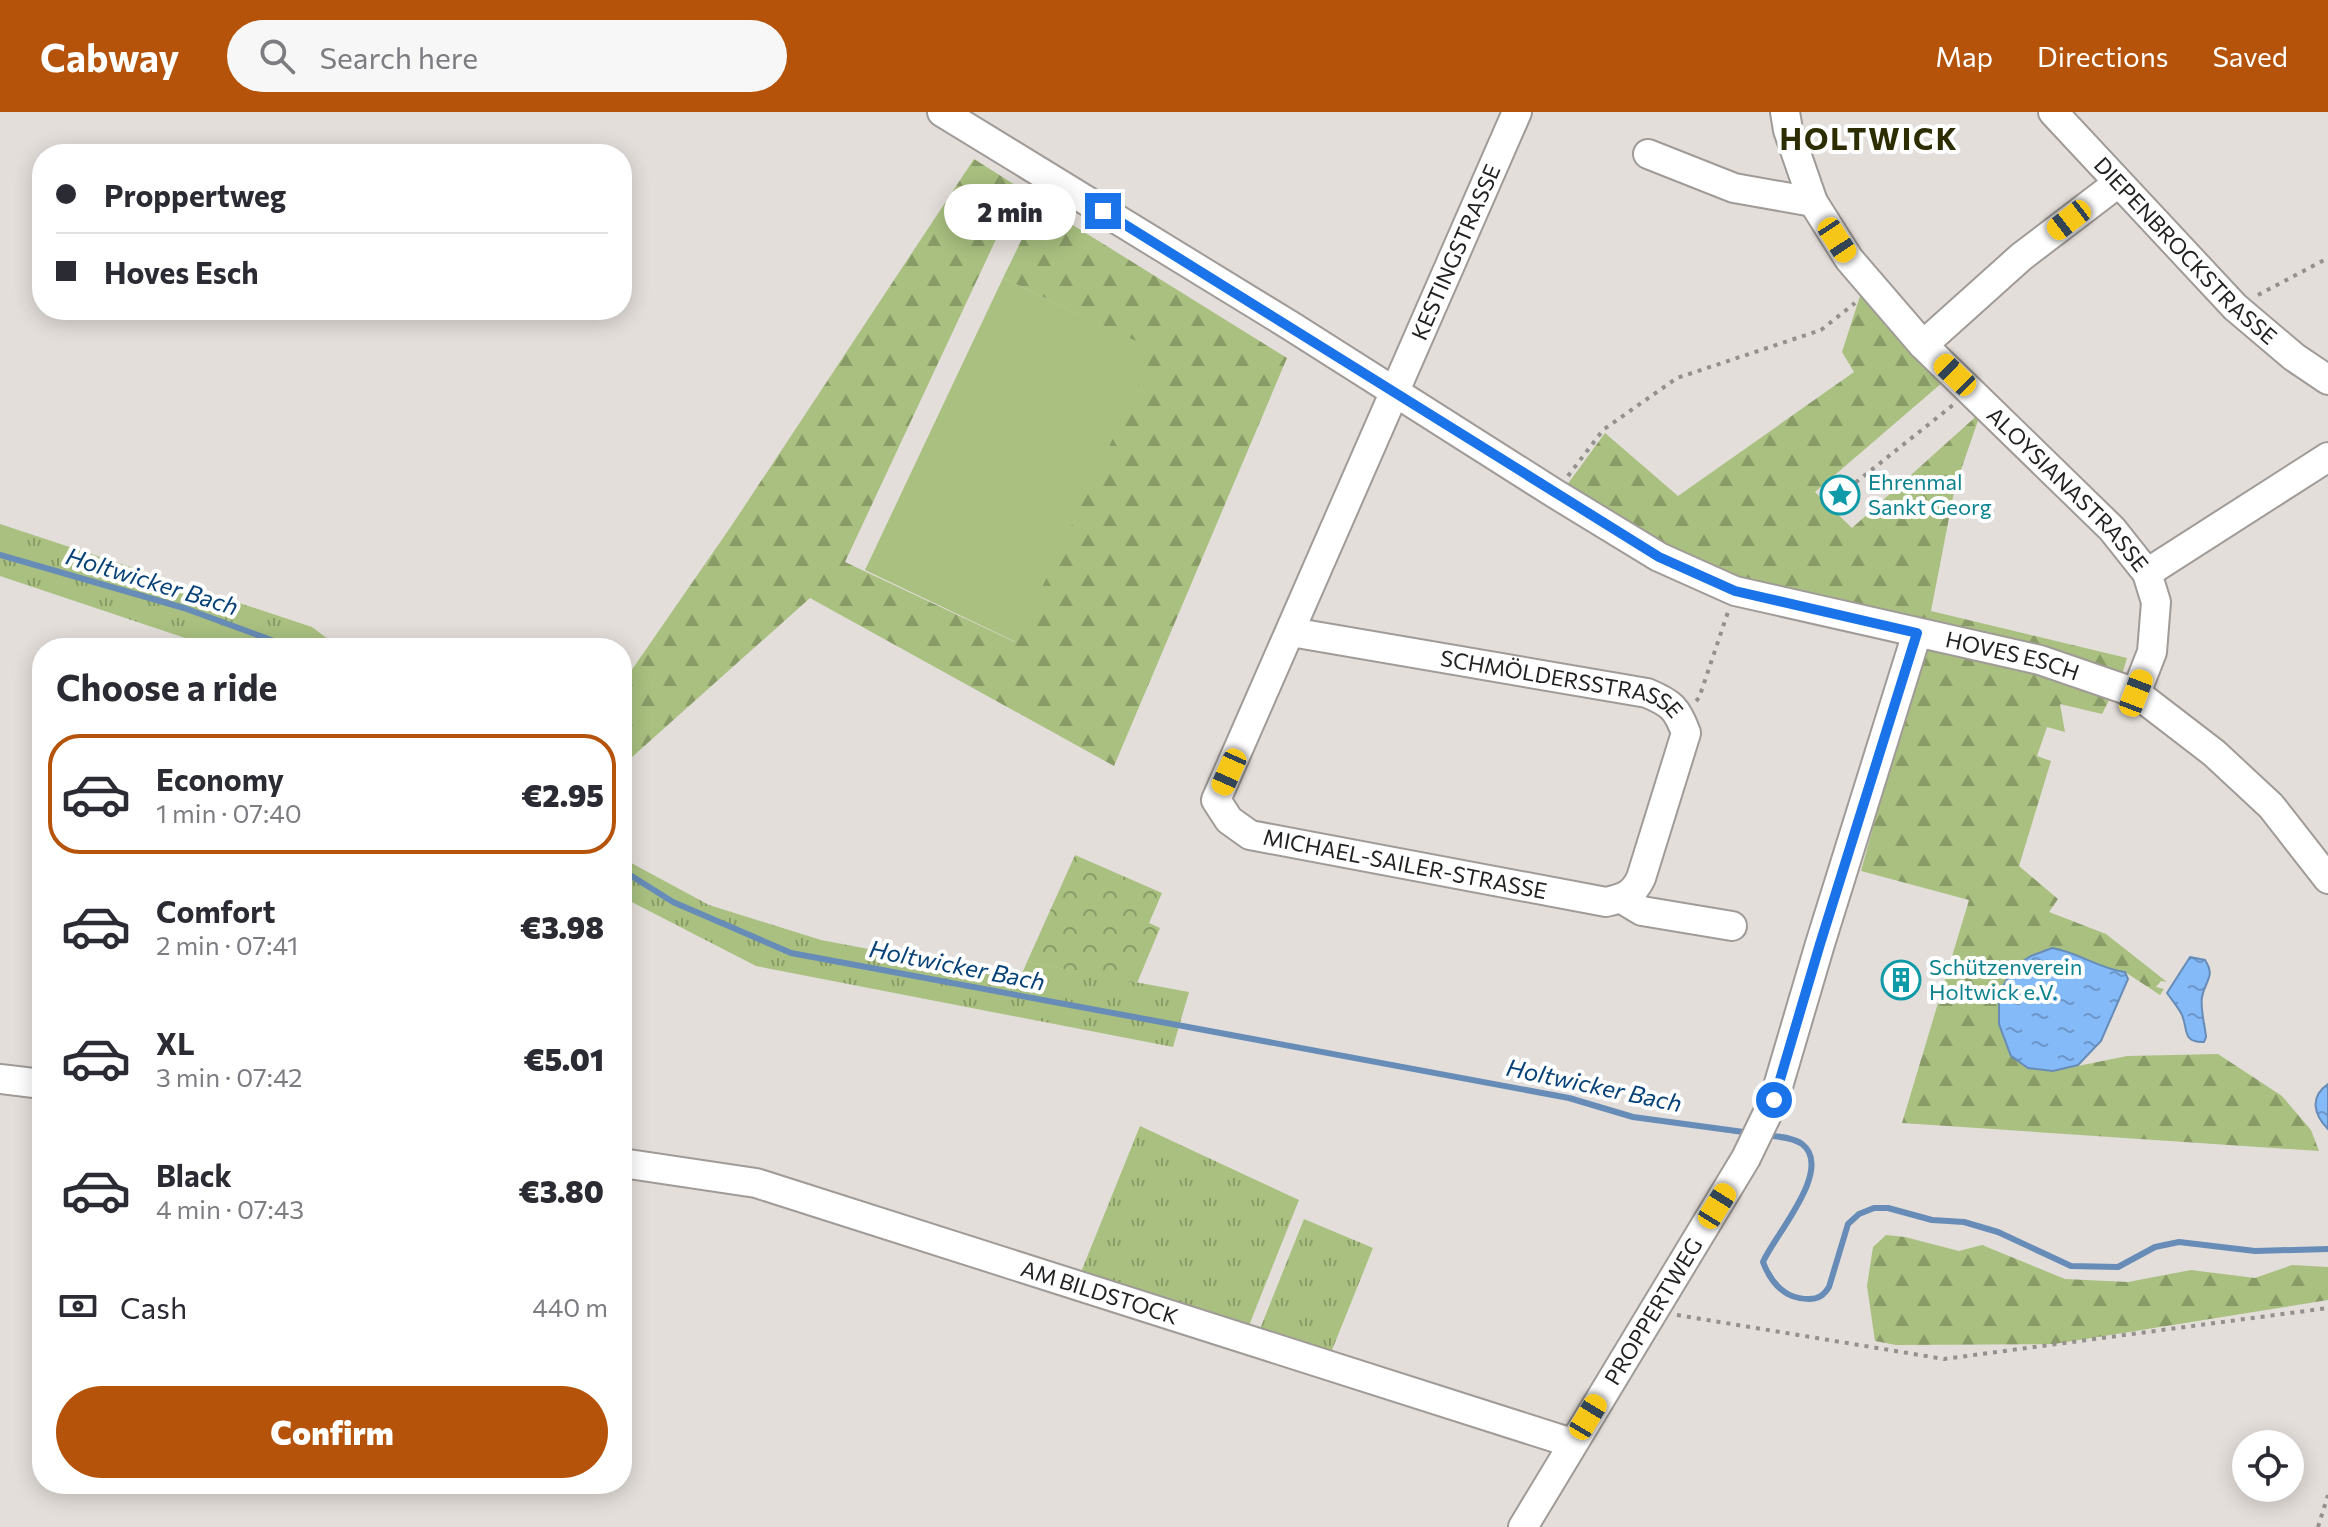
<!DOCTYPE html>
<html lang="en">
<head>
<meta charset="utf-8">
<style>
	body { margin:0; font-family:Commissioner,sans-serif; background:#f7f7f7; color:#2b2b33; height:100vh; display:flex; flex-direction:column; font-size:30px; white-space:nowrap }
	* { box-sizing:border-box; margin:0 }
	p { font-size:26px; color:#7c7c81 }
	.icon { flex:none; width:44px; height:44px; fill:none; stroke:currentColor; stroke-width:2; stroke-linecap:round; stroke-linejoin:round }
	.map { position:relative; flex:1; overflow:hidden }
	.panel { position:absolute; left:32px; top:526px; width:600px; height:856px; display:flex; flex-direction:column; background:#fff; border-radius:32px; box-shadow:0 4px 20px #0003 }
	.panel>* { flex:none }
	.hud { position:absolute; left:32px; top:32px; width:600px; height:176px; border-radius:32px; box-shadow:0 4px 20px #0003; display:grid; align-content:center; height:176px; padding:0 24px; background:#fff }
	.tools { position:absolute; left:2232px; top:1318px; display:grid; gap:16px }
	.tools a { display:grid; place-items:center; width:72px; height:72px; border-radius:50%; background:#fff; box-shadow:0 4px 20px #0003; font-size:40px }
	.end { position:absolute; width:36px; height:36px; margin:-18px; border:10px solid #1a73e8; background:#fff; box-shadow:0 0 0 4px #fff }
	.from { border-radius:50% }
	.bubble { position:absolute; height:56px; border-radius:28px; background:#fff; box-shadow:0 4px 20px #0003; font-size:26px; font-weight:800; line-height:56px; text-align:center }
	.car { position:absolute; width:24px; height:48px; margin:-24px -12px; border-radius:10px; box-shadow:0 0 6px 2px #0007; background:linear-gradient(#f5c518 24%,#345 0 40%,#f5c518 0 76%,#345 0 86%,#f5c518 0) }
	.hud b { display:flex; align-items:center; gap:28px; height:76px; font-size:30px }
	.hud b+b { border-top:2px solid #e1e1e2 }
	.hud i { width:20px; height:20px; background:#2b2b33 }
	ul { padding:0; list-style:none }
	li { display:flex; align-items:center; gap:24px; height:120px; margin:0 16px 12px; padding:0 8px; border:4px solid transparent; border-radius:32px }
	li div { flex:1 }
	li b { display:block; font-size:30px }
	li em { font-style:normal; font-weight:800 }
	li.current { border-color:#b45309 }
	li>.icon { width:72px; height:72px; stroke-width:1.5 }
	h2 { padding:0 24px; font-size:36px; line-height:96px }
	.pay { display:flex; align-items:center; gap:20px; height:88px; padding:0 24px; font-size:30px }
	.pay p { margin-inline-start:auto }
	.primary-button { display:flex; gap:16px; margin-top:auto; padding:16px 24px }
	.primary-button a { flex:1; height:92px; border-radius:48px; background:#b45309; color:#fff; font-size:32px; font-weight:800; line-height:92px; text-align:center }
	header { display:flex; align-items:center; gap:48px; box-sizing:border-box; height:112px; padding:0 40px; background:#b45309; color:#fff }
	header strong { font-size:38px }
	nav { display:flex; gap:44px; margin-inline-start:auto; font-size:28px }
	.search { width:560px; height:72px; background:#f7f7f7; display:flex; align-items:center; gap:20px; box-sizing:border-box; padding:0 28px; border-radius:44px; color:#7c7c81; font-size:30px }
	.map>svg:first-child { display:block }
	.grass { fill:url(#grass-tufts) }
	.forest { fill:url(#forest-firs) }
	.park { fill:url(#park-crowns) }
	.pitch { fill:#a9c080 }
	.water { fill:url(#water-ripples); stroke:#678cb7; stroke-width:2 }
	.lines { fill:none; stroke-linecap:round; stroke-linejoin:round }
	.stream { stroke:#678cb7; stroke-width:6 }
	.minor-casing { stroke:#a09b97; stroke-width:32 }
	.path { stroke:#93908d; stroke-width:4; stroke-dasharray:4 6; stroke-linecap:butt }
	.minor { stroke:#fff; stroke-width:28 }
	.route { stroke:#1a73e8; stroke-width:10 }
	.labels { text-anchor:middle; stroke-width:8; stroke-linejoin:round; paint-order:stroke }
	.street-label { font-size:22px; fill:#232220; stroke:#fff }
	.culture-label { font-size:22px; fill:#0d838f; stroke:#fff; text-anchor:start }
	.water-label { font-size:24px; font-style:italic; fill:#064278; stroke:#fff }
	.district-label { font-size:30px; font-weight:bold; letter-spacing:2px; fill:#2d2d02; stroke:#fff }
</style>
</head>
<body>
<header>
<strong>Cabway</strong>
<div class="search"><svg class="icon" aria-label="search" viewBox="0 0 24 24"><circle cx="10" cy="10" r="6"/><path d="M15 15l6 6"/></svg>Search here</div>
<nav><a>Map</a><a>Directions</a><a>Saved</a></nav>
</header>
<div class="map">
<svg width="2328" height="1415" viewBox="0 0 2328 1415">
	<defs>
		<pattern id="grass-tufts" width="24" height="20" patternUnits="userSpaceOnUse" patternTransform="scale(2)"><rect width="24" height="20" fill="#a9c080"/><path d="M3 7l-1-3M5 7V3M7 7l1-3M15 17l-1-3M17 17v-4M19 17l1-3" fill="none" stroke="#899c68"/></pattern>
		<pattern id="forest-firs" width="22" height="20" patternUnits="userSpaceOnUse" patternTransform="scale(2)"><rect width="22" height="20" fill="#a9c080"/><path d="M5 1l3.5 6h-7zM16 11l3.5 6h-7z" fill="#899c68"/></pattern>
		<pattern id="park-crowns" width="20" height="18" patternUnits="userSpaceOnUse" patternTransform="scale(2)"><rect width="20" height="18" fill="#a9c080"/><path d="M2 6a3 3 0 1 1 6 0M12 15a3 3 0 1 1 6 0" fill="none" stroke="#899c68"/></pattern>
		<pattern id="water-ripples" width="26" height="14" patternUnits="userSpaceOnUse" patternTransform="scale(2)"><rect width="26" height="14" fill="#84baf8"/><path d="M2 4q2-2 4 0t4 0M15 11q2-2 4 0t4 0" fill="none" stroke="#6c97c8"/></pattern>
	</defs>
	<rect width="100%" height="100%" fill="#e3deda"/>
	<path class="grass" d="M0,412L312,515L340,536H215L0,464Z
		M622,746L709,793L821,828L1020,866L1027,850L1189,880L1173,935L756,854L622,785Z
		M1140,1014L1299,1088L1248,1216L1077,1170Z
		M1304,1107L1373,1136L1330,1243L1260,1217Z"/>
	<path class="forest" d="M974,47L1020,76L845,450L1015,530L1154,238L1003,166L1039,92L1287,246L1114,654L810,486L622,654V572L732,413Z
		M1861,181L1943,270L1815,380L1852,416L1981,300L1955,375L1931,499L2127,546L2122,563L2102,602L2060,592L2065,620L2047,615L2037,644L2051,649L2019,754L2058,787L2049,800L2106,822L2167,870L2161,869L2156,875L2164,877L2160,883L2125,860L2109,858L2095,852L2053,959L2127,944L2218,942L2282,984L2311,1018L2319,1039L1902,1011L1969,788L1861,759L1923,533L1828,515L1740,489L1553,392L1605,321L1678,384L1854,260L1842,240Z
		M1886,1123L1905,1125L1959,1139L1982,1133L2065,1167L2128,1170L2191,1158L2255,1166L2292,1153L2328,1155V1188L2054,1232L1896,1233L1875,1229L1867,1174L1873,1135Z"/>
	<path class="park" d="M1075,743L1162,781L1149,811L1160,816L1137,871L1027,850Z"/>
	<path class="pitch" d="M1003,166L1155,238L1016,530L865,458Z"/>
	<path class="water" d="M2052,836C2078,840 2099,857 2125,860L2128,867L2101,929L2078,953L2053,959L2028,956L2011,944L1999,912V881L2014,855L2031,844Z
		M2190,845L2205,848C2216,865 2205,868 2202,885C2200,897 2205,913 2206,925L2204,930C2182,931 2188,917 2182,903C2178,895 2172,888 2167,881Z
		M2328,972V1017C2314,1003 2309,985 2328,972Z"/>
	<g class="lines">
		<path class="stream" d="M0,443L184,496L293,536
			M622,758L673,790L791,841L1569,986L1633,1005L1751,1021
			M1766,1023C1777,1025 1793,1025 1802,1032C1835,1057 1773,1125 1763,1150C1771,1171 1785,1187 1809,1187C1819,1187 1824,1183 1829,1175L1848,1112L1859,1102L1874,1096H1888L1932,1108L1964,1110L1998,1120L2071,1154L2118,1155L2155,1135L2179,1130L2255,1139L2328,1137"/>
		<g class="minor-casing">
			<g id="minor">
				<path id="s1" d="M942,0L1291,214L1554,381L1659,445L1735,479L2040,548L2136,581L2214,641L2271,694L2328,767"/>
				<path id="s2" d="M1785,0L1788,18L1813,90L1849,147L1923,233L2112,417L2147,461L2156,490L2152,540L2136,581"/>
				<path id="s3" d="M2053,0L2235,195L2294,245L2328,268"/>
				<path d="M1648,42L1734,76L1813,90"/>
				<path d="M1923,233L2021,145L2118,71"/>
				<path d="M2147,461L2328,345"/>
				<path id="s4" d="M1291,520L1647,581C1671,591 1677,596 1686,621L1641,766C1633,783 1624,786 1606,790L1250,723L1229,708L1216,688L1517,0"/>
				<path d="M1622,787L1642,799L1732,814"/>
				<path d="M0,967L42,972"/>
				<path id="s5" d="M622,1051L756,1071L1572,1331"/>
				<path id="s6" d="M1523,1415L1746,1046L1774,988L1820,832L1917,521"/>
			</g>
		</g>
		<path class="path" d="M2258,183L2328,146
			M1568,364L1603,318L1677,266L1821,218L1855,191
			M1840,383L1953,293
			M1696,589L1699,586L1728,500
			M1677,1203L1944,1247L2328,1196
			M2318,1415L2328,1383"/>
		<use href="#minor" class="minor"/>
	</g>
	<g class="lines">
		<path class="route" d="M1103,99L1659,445L1735,479L1917,521L1820,832L1774,988"/>
	</g>
	<defs>
		<g id="sight-ring" transform="scale(2)"><circle r="9.5" fill="#fff" stroke="#0f9aa8" stroke-width="1.5"/><path d="M0-6L1.8-2.2L6-1.7L2.9 1.2L3.7 5.4L0 3.3L-3.7 5.4L-2.9 1.2L-6-1.7L-1.8-2.2Z" fill="#0f9aa8"/></g>
		<g id="building-ring" transform="scale(2)"><circle r="9.5" fill="#fff" stroke="#0f9aa8" stroke-width="1.5"/><path d="M-4-6H4V6H1V3H-1V6H-4ZM-2.5-4.3h1.7v1.8h-1.7ZM.8-4.3h1.7v1.8H.8ZM-2.5-1h1.7V.8h-1.7ZM.8-1h1.7V.8H.8Z" fill="#0f9aa8"/></g>
	</defs>
	<g fill-rule="evenodd">
		<use href="#sight-ring" x="1840" y="383"/>
		<use href="#building-ring" x="1901" y="868"/>
	</g>
	<g class="labels">
		<g class="street-label">
			<text dy="8" stroke="none"><textPath href="#s3" startOffset="192">DIEPENBROCKSTRASSE</textPath></text>
			<text dy="8" stroke="none"><textPath href="#s4" startOffset="1626">KESTINGSTRASSE</textPath></text>
			<text dy="8" stroke="none"><textPath href="#s2" startOffset="480">ALOYSIANASTRASSE</textPath></text>
			<text dy="8" stroke="none"><textPath href="#s1" startOffset="1212">HOVES ESCH</textPath></text>
			<text dy="8" stroke="none"><textPath href="#s4" startOffset="276">SCHMÖLDERSSTRASSE</textPath></text>
			<text transform="translate(1405 752) rotate(11)" y="8">MICHAEL-SAILER-STRASSE</text>
			<text dy="8" stroke="none"><textPath href="#s5" startOffset="496">AM BILDSTOCK</textPath></text>
			<text dy="8" stroke="none"><textPath href="#s6" startOffset="252">PROPPERTWEG</textPath></text>
		</g>
		<g class="culture-label">
			<text x="1868" y="378">Ehrenmal<tspan x="1868" dy="25">Sankt Georg</tspan></text>
			<text x="1929" y="863">Schützenverein<tspan x="1929" dy="25">Holtwick e.V.</tspan></text>
		</g>
		<g class="water-label">
			<text transform="translate(152 470) rotate(17)" y="8">Holtwicker Bach</text>
			<text transform="translate(957 854) rotate(11)" y="8">Holtwicker Bach</text>
			<text transform="translate(1594 974) rotate(12)" y="8">Holtwicker Bach</text>
		</g>
		<g class="district-label">
			<text x="1869" y="38">HOLTWICK</text>
		</g>
	</g>
</svg>
<div class="tools">
<a><svg class="icon" aria-label="locate" viewBox="0 0 24 24"><circle cx="12" cy="12" r="6"/><path d="M12 2v4M12 18v4M2 12h4M18 12h4"/></svg></a>
</div>
<i class="end from" style="left:1774px;top:988px"></i>
<i class="end" style="left:1103px;top:99px"></i>
<div class="bubble" style="left:944px;top:72px;width:132px">2 min</div>
<i class="car" style="left:2069px;top:108px;rotate:232deg"></i>
<i class="car" style="left:1837px;top:128px;rotate:147deg"></i>
<i class="car" style="left:1955px;top:263px;rotate:314deg"></i>
<i class="car" style="left:2136px;top:581px;rotate:21deg"></i>
<i class="car" style="left:1229px;top:660px;rotate:204deg"></i>
<i class="car" style="left:1717px;top:1094px;rotate:32deg"></i>
<i class="car" style="left:1588px;top:1305px;rotate:31deg"></i>
<div class="hud">
<b><i class="from"></i>Proppertweg</b>
<b><i></i>Hoves Esch</b>
</div>
<section class="panel">
<h2>Choose a ride</h2>
<ul>
<li class="current"><svg class="icon" aria-label="car" viewBox="0 0 24 24"><path d="M5 17H2v-5l4-1 3-4h7l3 4 3 1v5h-3M9 17h6M6 11h13"/><circle cx="7" cy="17" r="2"/><circle cx="17" cy="17" r="2"/></svg><div><b>Economy</b><p>1 min · 07:40</p></div><em>€2.95</em></li>
<li><svg class="icon" aria-label="car" viewBox="0 0 24 24"><path d="M5 17H2v-5l4-1 3-4h7l3 4 3 1v5h-3M9 17h6M6 11h13"/><circle cx="7" cy="17" r="2"/><circle cx="17" cy="17" r="2"/></svg><div><b>Comfort</b><p>2 min · 07:41</p></div><em>€3.98</em></li>
<li><svg class="icon" aria-label="car" viewBox="0 0 24 24"><path d="M5 17H2v-5l4-1 3-4h7l3 4 3 1v5h-3M9 17h6M6 11h13"/><circle cx="7" cy="17" r="2"/><circle cx="17" cy="17" r="2"/></svg><div><b>XL</b><p>3 min · 07:42</p></div><em>€5.01</em></li>
<li><svg class="icon" aria-label="car" viewBox="0 0 24 24"><path d="M5 17H2v-5l4-1 3-4h7l3 4 3 1v5h-3M9 17h6M6 11h13"/><circle cx="7" cy="17" r="2"/><circle cx="17" cy="17" r="2"/></svg><div><b>Black</b><p>4 min · 07:43</p></div><em>€3.80</em></li>
</ul>
<div class="pay"><svg class="icon" aria-label="cash" viewBox="0 0 24 24"><path d="M3 7h18v10H3z"/><circle cx="12" cy="12" r="2"/></svg>Cash<p>440 m</p></div>
<div class="primary-button"><a>Confirm</a></div>
</section>
</div>
</body>
</html>
